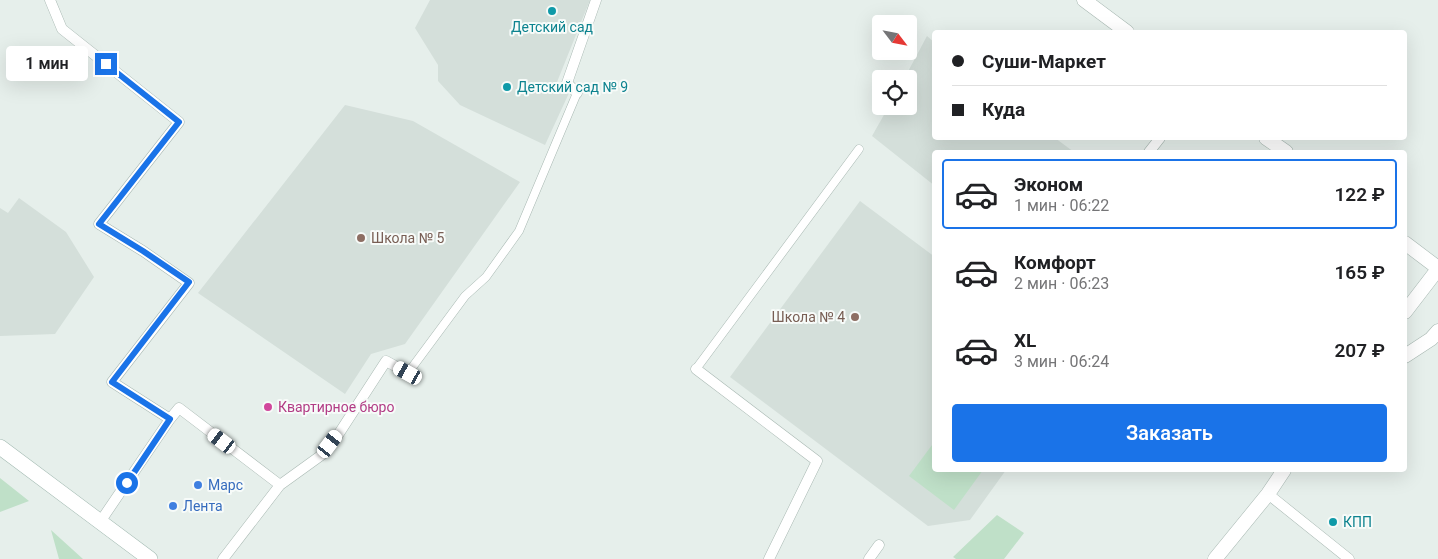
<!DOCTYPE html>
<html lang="ru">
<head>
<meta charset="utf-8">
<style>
	body { margin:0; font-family:Roboto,sans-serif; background:#f6f6f6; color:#202124; height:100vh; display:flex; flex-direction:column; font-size:19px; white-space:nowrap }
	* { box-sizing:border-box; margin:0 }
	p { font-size:16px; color:#757577 }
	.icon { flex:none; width:28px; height:28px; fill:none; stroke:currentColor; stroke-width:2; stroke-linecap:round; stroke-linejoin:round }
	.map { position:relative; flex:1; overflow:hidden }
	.sheet { position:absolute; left:932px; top:150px; width:475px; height:322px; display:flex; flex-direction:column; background:#fff; border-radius:5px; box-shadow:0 5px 20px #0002 }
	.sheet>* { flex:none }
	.banner { position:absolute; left:932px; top:30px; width:475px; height:110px; border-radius:5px; box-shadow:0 5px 20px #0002; display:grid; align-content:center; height:110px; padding:0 20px; background:#fff }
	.needle { width:32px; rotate:122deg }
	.controls { position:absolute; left:872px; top:15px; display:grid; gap:10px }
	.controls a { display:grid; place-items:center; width:45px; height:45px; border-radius:5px; background:#fff; box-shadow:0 5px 20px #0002; font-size:25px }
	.end { position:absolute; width:22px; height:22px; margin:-11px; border:6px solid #1a73e8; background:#fff; box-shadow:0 0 0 2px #fff }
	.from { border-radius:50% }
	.bubble { position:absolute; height:35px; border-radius:5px; background:#fff; box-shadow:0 5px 20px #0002; font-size:16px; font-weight:600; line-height:35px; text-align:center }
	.car { position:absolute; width:15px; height:30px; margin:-15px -8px; border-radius:6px; box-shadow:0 0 4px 1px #0007; background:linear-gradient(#fff 24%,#345 0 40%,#fff 0 76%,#345 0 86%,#fff 0) }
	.banner b { display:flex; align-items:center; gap:18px; height:48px; font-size:19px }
	.banner b+b { border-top:1px solid #e0e0e0 }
	.banner i { width:12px; height:12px; background:#202124 }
	ul { padding:9px 0 0; list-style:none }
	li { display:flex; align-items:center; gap:15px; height:70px; margin:0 10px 8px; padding:0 10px; border:2px solid transparent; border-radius:5px }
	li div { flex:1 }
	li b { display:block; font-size:19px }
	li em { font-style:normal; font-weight:600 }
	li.active { border-color:#1a73e8 }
	li>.icon { width:45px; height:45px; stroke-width:1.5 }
	.button { display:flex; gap:10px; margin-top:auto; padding:10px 20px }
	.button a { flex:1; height:58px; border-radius:5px; background:#1a73e8; color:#fff; font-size:20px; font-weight:600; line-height:58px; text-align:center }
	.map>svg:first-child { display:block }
	.built { fill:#d4dfda }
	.green { fill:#bfe0c8 }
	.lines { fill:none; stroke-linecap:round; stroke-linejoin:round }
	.pedestrian-casing { stroke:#a8b8b2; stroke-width:9 }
	.minor-casing { stroke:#a8b8b2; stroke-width:11 }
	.tertiary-casing { stroke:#a8b8b2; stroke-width:15 }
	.secondary-casing { stroke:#a4bbb3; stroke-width:16 }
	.pedestrian { stroke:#fff; stroke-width:8 }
	.minor { stroke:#fff; stroke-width:10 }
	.tertiary { stroke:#fff; stroke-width:14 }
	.secondary { stroke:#fff; stroke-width:15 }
	.route { stroke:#1a73e8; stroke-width:6 }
	.culture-dot { fill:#0f9aa8; stroke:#f7fbf9; stroke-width:2 }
	.education-dot { fill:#8d6e63; stroke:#f7fbf9; stroke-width:2 }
	.hotel-dot { fill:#d1479c; stroke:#f7fbf9; stroke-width:2 }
	.shop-dot { fill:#3f7fe0; stroke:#f7fbf9; stroke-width:2 }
	.labels { text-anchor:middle; stroke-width:4; stroke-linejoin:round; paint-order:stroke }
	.culture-label { font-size:14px; fill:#0d838f; stroke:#f7fbf9; text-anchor:start }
	.education-label { font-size:14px; fill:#785e54; stroke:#f7fbf9; text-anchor:start }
	.hotel-label { font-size:14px; fill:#b23c85; stroke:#f7fbf9; text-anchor:start }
	.shop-label { font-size:14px; fill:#366cbe; stroke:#f7fbf9; text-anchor:start }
</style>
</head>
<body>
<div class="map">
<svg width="1438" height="559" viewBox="0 0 1438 559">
	<rect width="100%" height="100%" fill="#e6efeb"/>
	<path class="built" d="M430,0H590L555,87L569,93L545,145L460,105L438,81V65L415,28Z
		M927,36L935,43V138H1055L1074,152H935V186L872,136L889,106H909V79H904Z
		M345,105L413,121L520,182L405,344L371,354L345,394L198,293Z
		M19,198L66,232L94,277L55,334L0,336V208L8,213Z
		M860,201L935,257V470H1006L970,520L928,526L730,377Z"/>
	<path class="green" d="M935,441V470H983L954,510L909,476Z
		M0,478L29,501L0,512Z
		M997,515L1024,533L1004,559H956L953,557Z
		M51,530L83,559H59Z"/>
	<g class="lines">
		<g class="pedestrian-casing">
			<path id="pedestrian" d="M696,369L859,149
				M408,373L465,296L486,277L519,231L577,93"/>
		</g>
		<g class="minor-casing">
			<path id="minor" d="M50,0L62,29L179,122L99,224L143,251L189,283L112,382L170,419L100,522
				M577,93L567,83L596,0
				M1149,152L1160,138
				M696,369L817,461L769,559
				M170,419L179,408L280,485
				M1268,494L1349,559
				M223,559L280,485L323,454L338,435L386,361L408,373
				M869,559L879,545"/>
		</g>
		<g class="tertiary-casing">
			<path id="tertiary" d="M1084,0L1127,32
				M1266,138L1286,152
				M1405,243L1438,268
				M1405,312L1438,269
				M1405,356L1431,339L1438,331
				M1215,559L1268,494L1284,470"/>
		</g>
		<g class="secondary-casing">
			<path id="secondary" d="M0,447L150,559"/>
		</g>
		<use href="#pedestrian" class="pedestrian"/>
		<use href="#minor" class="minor"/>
		<use href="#tertiary" class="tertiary"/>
		<use href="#secondary" class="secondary"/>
	</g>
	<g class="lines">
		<path class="route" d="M106,64L179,122L99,224L143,251L189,282L112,382L170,419L127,483"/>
	</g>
	<g class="culture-dot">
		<circle cx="552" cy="11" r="5"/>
		<circle cx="507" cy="87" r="5"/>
		<circle cx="1333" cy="522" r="5"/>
	</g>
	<g class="education-dot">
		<circle cx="361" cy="238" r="5"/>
		<circle cx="855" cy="317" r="5"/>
	</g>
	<circle class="hotel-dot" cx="268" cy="407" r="5"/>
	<g class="shop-dot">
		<circle cx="198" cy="485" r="5"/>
		<circle cx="173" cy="506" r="5"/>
	</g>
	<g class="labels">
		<g class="culture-label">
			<text x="552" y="32" text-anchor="middle">Детский сад</text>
			<text x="517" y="92">Детский сад № 9</text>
			<text x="1343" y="527">КПП</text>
		</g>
		<g class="education-label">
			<text x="371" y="243">Школа № 5</text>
			<text x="845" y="322" text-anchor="end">Школа № 4</text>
		</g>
		<g class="hotel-label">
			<text x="278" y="412">Квартирное бюро</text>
		</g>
		<g class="shop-label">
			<text x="208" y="490">Марс</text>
			<text x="183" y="511">Лента</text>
		</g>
	</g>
</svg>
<div class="controls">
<a><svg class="needle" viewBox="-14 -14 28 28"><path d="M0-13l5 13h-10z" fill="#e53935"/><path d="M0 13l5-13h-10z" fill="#757577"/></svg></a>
<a><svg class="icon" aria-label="locate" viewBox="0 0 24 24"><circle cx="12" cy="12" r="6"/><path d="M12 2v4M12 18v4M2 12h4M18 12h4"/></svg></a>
</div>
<i class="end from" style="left:127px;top:483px"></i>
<i class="end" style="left:106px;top:64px"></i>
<div class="bubble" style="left:6px;top:46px;width:82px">1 мин</div>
<i class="car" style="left:408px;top:373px;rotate:299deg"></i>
<i class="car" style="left:222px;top:441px;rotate:307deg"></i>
<i class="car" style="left:330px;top:444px;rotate:37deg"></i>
<div class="banner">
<b><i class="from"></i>Суши-Маркет</b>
<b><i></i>Куда</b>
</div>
<section class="sheet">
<ul>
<li class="active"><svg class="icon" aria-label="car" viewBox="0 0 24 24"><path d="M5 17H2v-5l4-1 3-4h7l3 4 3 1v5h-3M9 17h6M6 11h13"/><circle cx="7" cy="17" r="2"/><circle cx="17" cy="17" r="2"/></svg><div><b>Эконом</b><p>1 мин · 06:22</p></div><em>122 ₽</em></li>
<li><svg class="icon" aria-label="car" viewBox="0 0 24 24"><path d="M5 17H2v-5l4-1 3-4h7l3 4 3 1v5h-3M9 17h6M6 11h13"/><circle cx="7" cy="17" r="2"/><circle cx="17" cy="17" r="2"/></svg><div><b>Комфорт</b><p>2 мин · 06:23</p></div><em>165 ₽</em></li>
<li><svg class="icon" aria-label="car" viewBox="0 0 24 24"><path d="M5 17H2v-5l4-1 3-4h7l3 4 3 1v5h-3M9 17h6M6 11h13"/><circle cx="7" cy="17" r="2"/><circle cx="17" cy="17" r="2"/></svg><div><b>XL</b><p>3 мин · 06:24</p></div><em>207 ₽</em></li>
</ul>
<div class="button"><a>Заказать</a></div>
</section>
</div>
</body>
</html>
